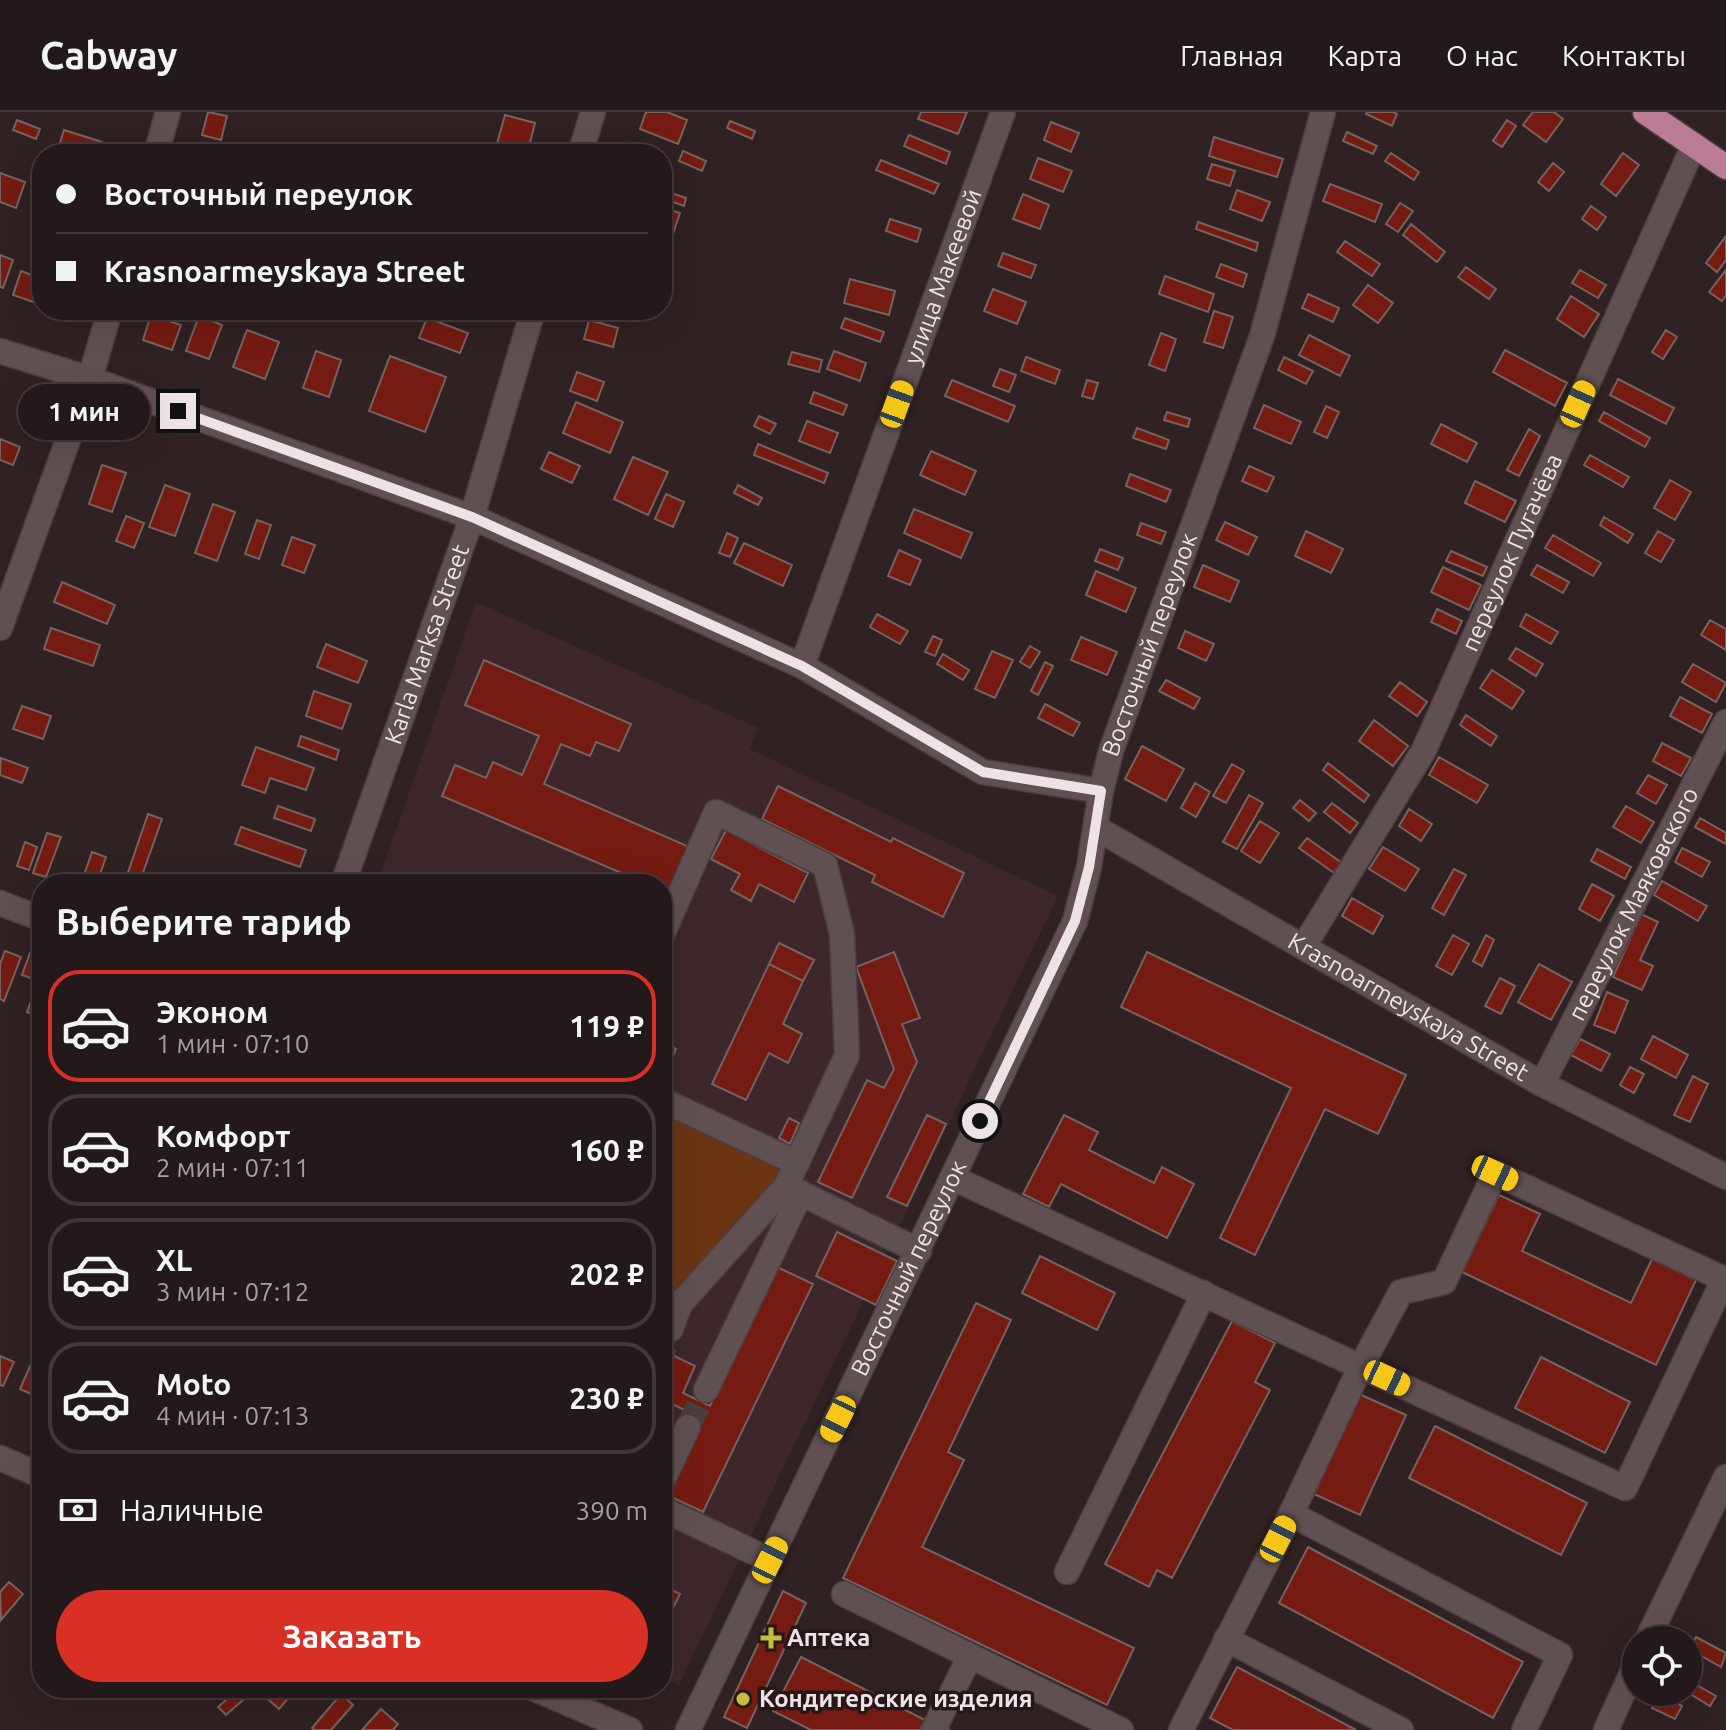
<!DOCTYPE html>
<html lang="ru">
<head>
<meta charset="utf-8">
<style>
	body { margin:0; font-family:Ubuntu,sans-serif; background:#302627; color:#f1f3f6; height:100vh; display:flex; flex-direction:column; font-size:30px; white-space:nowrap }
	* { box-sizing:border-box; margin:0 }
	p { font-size:26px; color:#a3a0a2 }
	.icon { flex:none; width:44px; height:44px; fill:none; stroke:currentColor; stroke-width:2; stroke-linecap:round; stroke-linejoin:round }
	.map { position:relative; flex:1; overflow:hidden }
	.panel { position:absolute; left:32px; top:762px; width:640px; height:824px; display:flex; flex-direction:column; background:#24191a; border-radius:32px; box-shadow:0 8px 32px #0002,0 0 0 2px #413839 }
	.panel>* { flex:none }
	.hud { position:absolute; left:32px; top:32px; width:640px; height:176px; border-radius:32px; box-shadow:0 8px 32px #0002,0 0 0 2px #413839; display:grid; align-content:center; height:176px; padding:0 24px; background:#24191a }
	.buttons { position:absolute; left:1622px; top:1514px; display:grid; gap:16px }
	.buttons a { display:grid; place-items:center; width:80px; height:80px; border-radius:50%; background:#24191a; box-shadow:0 8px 32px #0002,0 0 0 2px #413839; font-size:40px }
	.end { position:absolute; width:36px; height:36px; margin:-18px; border:10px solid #eee3e4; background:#111; box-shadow:0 0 0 4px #111 }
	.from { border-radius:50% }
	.bubble { position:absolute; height:56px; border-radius:28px; background:#24191a; box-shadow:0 8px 32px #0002,0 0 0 2px #413839; font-size:26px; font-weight:700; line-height:56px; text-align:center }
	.car { position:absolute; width:24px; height:48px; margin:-24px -12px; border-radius:10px; box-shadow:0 0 6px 2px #0007; background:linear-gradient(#f5c518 24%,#345 0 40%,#f5c518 0 76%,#345 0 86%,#f5c518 0) }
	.hud b { display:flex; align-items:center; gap:28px; height:76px; font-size:30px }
	.hud b+b { border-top:2px solid #413839 }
	.hud i { width:20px; height:20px; background:#f1f3f6 }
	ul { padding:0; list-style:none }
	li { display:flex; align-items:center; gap:24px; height:112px; margin:0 16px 12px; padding:0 8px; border:4px solid #413839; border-radius:32px }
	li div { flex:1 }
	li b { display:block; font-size:30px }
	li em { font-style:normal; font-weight:700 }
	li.active { border-color:#d93025 }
	li>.icon { width:72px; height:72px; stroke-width:1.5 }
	h2 { padding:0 24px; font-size:36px; line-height:96px }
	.pay { display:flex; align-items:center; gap:20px; height:88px; padding:0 24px; font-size:30px }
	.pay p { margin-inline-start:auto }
	.primary-button { display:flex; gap:16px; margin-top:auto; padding:16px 24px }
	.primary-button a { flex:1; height:92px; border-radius:48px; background:#d93025; color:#fff; font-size:32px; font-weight:700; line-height:92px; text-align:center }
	header { display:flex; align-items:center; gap:48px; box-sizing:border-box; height:112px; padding:0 40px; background:#24191a; border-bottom:2px solid #413839 }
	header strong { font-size:38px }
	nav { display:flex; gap:44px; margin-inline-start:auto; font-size:28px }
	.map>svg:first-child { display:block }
	.built { fill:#3d272a }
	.green { fill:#6b3513 }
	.building { fill:#751b11; stroke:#756360; stroke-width:2 }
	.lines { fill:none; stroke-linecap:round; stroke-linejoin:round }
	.minor-tunnel { stroke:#4c3e3f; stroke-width:24; stroke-dasharray:24 12; stroke-linecap:butt }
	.minor-casing { stroke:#4b3e40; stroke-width:27 }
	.major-casing { stroke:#4b3e40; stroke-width:27 }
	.minor { stroke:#615052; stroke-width:24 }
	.major { stroke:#bd7c96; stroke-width:24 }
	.route { stroke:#eee3e4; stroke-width:10 }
	.poi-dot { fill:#c2bd3f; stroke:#261719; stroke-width:3 }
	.labels { text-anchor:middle; stroke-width:7; stroke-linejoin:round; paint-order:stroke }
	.street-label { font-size:24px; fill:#eee3e4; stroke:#261719 }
	.poi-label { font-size:24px; font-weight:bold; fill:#eee3e4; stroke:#261719; text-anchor:start }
</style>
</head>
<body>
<header>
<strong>Cabway</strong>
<nav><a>Главная</a><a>Карта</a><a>О нас</a><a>Контакты</a></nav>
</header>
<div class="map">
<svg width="1726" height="1618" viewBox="0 0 1726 1618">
	<rect width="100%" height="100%" fill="#302122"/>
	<path class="built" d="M476,490L758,616L750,637L1058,784L679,1573L662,1566V772H377Z"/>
	<path class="green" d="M662,988L797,1051L662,1213Z"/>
	<path class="building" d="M208,0L227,4L221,28L202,23Z
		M646,0H667L687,8L678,32L640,17Z
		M921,0H967L958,22L918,7Z
		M1367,0H1393L1397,2L1392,14L1366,2Z
		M1533,0H1554L1563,7L1546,30L1523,13Z
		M505,3L535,11L527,42L496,35Z
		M17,8L40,17L36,27L13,18Z
		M1507,8L1516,14L1502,35L1493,29Z
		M730,9L755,19L752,27L727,16Z
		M1051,10L1079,21L1071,40L1044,28Z
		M64,18L102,30L99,42H75L58,37Z
		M1347,20L1377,34L1373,42L1343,29Z
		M909,23L950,40L946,52L904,34Z
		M1214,25L1283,47L1277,65L1209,44Z
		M683,39L706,49L702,59L679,49Z
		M1391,41L1419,60L1414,68L1385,49Z
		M1623,41L1639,53L1616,84L1601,72Z
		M1038,46L1072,59L1063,80L1030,67Z
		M881,48L939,72L934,82L876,58Z
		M1553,51L1564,60L1549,79L1538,70Z
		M1212,52L1235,59L1230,74L1207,67Z
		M0,61L25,70L16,96L0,90Z
		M1330,72L1382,92L1375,110L1323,89Z
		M662,78L686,86L684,94L662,86Z
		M1237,78L1270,90L1262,109L1230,97Z
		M1023,82L1049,93L1040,117L1013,107Z
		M1400,91L1413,99L1398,120L1386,112Z
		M1591,94L1606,105L1597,118L1582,107Z
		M670,98L680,101L672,125L662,121Z
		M890,107L921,117L917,130L886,119Z
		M1198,110L1258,131L1256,139L1196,117Z
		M1411,112L1445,140L1437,150L1403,123Z
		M1726,124V148L1717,160L1706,151Z
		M1345,129L1380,152L1372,164L1337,140Z
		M1003,141L1036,153L1031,166L998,154Z
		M0,143L13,148L3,176L0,175Z
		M1221,152L1247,162L1243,175L1216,165Z
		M1466,155L1496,177L1489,187L1458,165Z
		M1580,158L1606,173L1598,186L1572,171Z
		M1726,158V183L1722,189L1709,180Z
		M21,159L42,167V193L13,183Z
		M1165,164L1214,182L1208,200L1159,182Z
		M850,167L895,179L889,203L844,191Z
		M1368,173L1393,191L1378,211L1353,193Z
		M993,177L1026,190L1017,212L984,199Z
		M1308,182L1339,196L1333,210L1302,196Z
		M1571,184L1599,202L1584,225L1557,207Z
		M1214,199L1233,205L1223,236L1204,230Z
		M151,203L181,213L172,238L143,228Z
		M199,204L222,213L209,247L186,239Z
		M427,206L468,221L460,241L419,226Z
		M845,206L884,220L880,230L841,216Z
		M589,208L618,216L613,235L584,227Z
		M247,218L279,230L265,267L233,255Z
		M1666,218L1677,225L1663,247L1652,240Z
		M1161,221L1176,227L1165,259L1149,253Z
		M1309,223L1350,244L1340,264L1299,243Z
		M1505,238L1567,271L1555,294L1493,260Z
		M316,239L341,248L329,285L303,276Z
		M834,239L866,251L860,269L827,257Z
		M792,240L822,248L819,260L788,252Z
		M390,244L446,265L425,320L369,299Z
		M1026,245L1060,258L1055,272L1021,259Z
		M1284,245L1313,259L1306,272L1278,258Z
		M1000,257L1016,263L1009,280L993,274Z
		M577,260L604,270L597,289L570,279Z
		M1618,267L1674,296L1666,312L1610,283Z
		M952,268L1015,294L1008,310L945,284Z
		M1087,268L1098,271L1093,287L1082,284Z
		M814,280L847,293L843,303L810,291Z
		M576,290L623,310L610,341L563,321Z
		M1264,293L1301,310L1291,332L1254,316Z
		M1326,294L1339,300L1327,326L1314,320Z
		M1167,300L1190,307L1188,315L1164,308Z
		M1604,300L1650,326L1645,335L1599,309Z
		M759,304L776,312L770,322L754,314Z
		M807,309L838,321L830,341L799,329Z
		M1441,312L1477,331L1467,350L1431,332Z
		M1137,316L1169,328L1166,337L1133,326Z
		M1529,317L1540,324L1519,364L1507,358Z
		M0,327L20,335L13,353L0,348Z
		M758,332L828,361L824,371L754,343Z
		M931,339L976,359L965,383L920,363Z
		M549,340L580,354L572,371L541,357Z
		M1590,343L1629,365L1623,375L1584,353Z
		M633,345L668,360L648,403L614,387Z
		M102,353L126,361L112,400L89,392Z
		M1249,354L1274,365L1267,380L1242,369Z
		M1130,362L1171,378L1166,390L1126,374Z
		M1670,368L1691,380L1675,408L1654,396Z
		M1475,369L1516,389L1505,410L1465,391Z
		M165,373L190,382L175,424L149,415Z
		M738,373L762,386L758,393L734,381Z
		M666,382L684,390L673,415L655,407Z
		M213,392L235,400L217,449L195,441Z
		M914,397L972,421L961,446L904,421Z
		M126,404L144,411L134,436L116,429Z
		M1604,405L1633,422L1628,431L1600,413Z
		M257,408L271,413L259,447L245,442Z
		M1225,410L1257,425L1248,443L1216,428Z
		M1141,411L1166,420L1161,432L1137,423Z
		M1306,419L1343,437L1331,461L1295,444Z
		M1658,419L1674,428L1661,450L1645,441Z
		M727,421L738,426L730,445L719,441Z
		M1553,423L1601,451L1593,464L1545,436Z
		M292,425L315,433L304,461L282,453Z
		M744,431L792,453L783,474L734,451Z
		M1100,437L1123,446L1118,458L1095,449Z
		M899,438L921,448L910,473L888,464Z
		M1451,439L1487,455L1483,464L1446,449Z
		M1203,453L1239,469L1230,490L1194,475Z
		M1537,453L1569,470L1563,481L1531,463Z
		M1443,455L1481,473L1469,498L1431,480Z
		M1096,459L1136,476L1126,500L1086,483Z
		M62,470L115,493L107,512L54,490Z
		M1437,497L1462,509L1456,522L1431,510Z
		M877,502L908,519L900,532L870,515Z
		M1526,502L1558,520L1551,532L1520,514Z
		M1710,508L1726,517V538L1701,523Z
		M51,516L100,533L93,554L44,537Z
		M1185,519L1214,532L1206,549L1178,536Z
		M933,524L942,528L935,544L925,540Z
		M1081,525L1117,540L1107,563L1071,548Z
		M326,532L367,549L358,571L317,555Z
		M1030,534L1040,540L1030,556L1020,550Z
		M1516,536L1543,552L1536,564L1509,547Z
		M992,539L1013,548L995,586L975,577Z
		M943,542L969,558L963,568L937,552Z
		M484,548L631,612L619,639L596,630L590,644L561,632L544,672L694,737L674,784L662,779V772H647L442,684L455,653L486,666L493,650L522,663L539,624L465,593Z
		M1045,550L1053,554L1038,583L1031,579Z
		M1693,552L1726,571L1716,590L1682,570Z
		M1492,558L1524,579L1512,597L1480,576Z
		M1166,568L1200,586L1194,597L1159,579Z
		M1400,570L1427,590L1417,604L1389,584Z
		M314,579L351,592L342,617L306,604Z
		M1680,585L1712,602L1702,621L1670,604Z
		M1045,592L1080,611L1073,624L1038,606Z
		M22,594L51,604L43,627L13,617Z
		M1466,603L1497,624L1491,634L1460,613Z
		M1374,608L1408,634L1393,654L1359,629Z
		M301,624L339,638L336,648L298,634Z
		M1662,631L1691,646L1681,664L1653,649Z
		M1142,634L1184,657L1166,689L1125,667Z
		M256,635L314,656L306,678L270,666L265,681L242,673Z
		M1439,645L1488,673L1477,691L1429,663Z
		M1,646L28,656L22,671L0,663Z
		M1328,651L1369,683L1364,690L1323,658Z
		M1232,652L1244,659L1226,691L1213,684Z
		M1648,663L1667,673L1656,692L1637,681Z
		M1195,671L1210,680L1196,705L1181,696Z
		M778,674L891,730L893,726L964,761L943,805L872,770L875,763L762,707Z
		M1249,683L1263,691L1237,737L1223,730Z
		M1300,688L1316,701L1309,709L1293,696Z
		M1332,691L1358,711L1350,721L1324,700Z
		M278,694L315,707L311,719L274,706Z
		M1626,694L1654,710L1641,731L1613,715Z
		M1409,697L1432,712L1421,729L1399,714Z
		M148,702L162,707L139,772H124Z
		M1700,706L1726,721V732L1695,715Z
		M1260,709L1279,721L1260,751L1241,739Z
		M241,715L306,738L300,755L235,732Z
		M726,718L808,761L794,790L759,772L751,789L731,778L740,762L711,747Z
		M47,721L61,725L46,765L33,761Z
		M1307,726L1342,751L1334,761L1299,736Z
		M25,730L37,735L29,758L17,754Z
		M1383,735L1419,757L1405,779L1369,757Z
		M1682,736L1710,750L1702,765L1675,750Z
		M1597,737L1631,755L1625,767L1591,749Z
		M92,740L106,745L98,768L84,763Z
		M1454,757L1466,763L1444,803L1432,796Z
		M1662,769L1707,794L1698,809L1654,783Z
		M1592,772L1614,784L1600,809L1579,797Z
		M1352,786L1383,804L1373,822L1342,804Z
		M1641,802L1658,810L1640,848L1653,854L1642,878L1613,865Z
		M1453,823L1469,832L1452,863L1436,854Z
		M1486,823L1494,828L1482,854L1473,849Z
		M779,831L814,848L803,869L769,852Z
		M5,839L21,845L4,889L0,887V852Z
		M894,840L920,906L902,912L917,950L852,1086L818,1070L867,968L884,976L894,957L856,855Z
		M1147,840L1406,963L1378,1022L1325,997L1255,1143L1220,1126L1291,976L1121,895Z
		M30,841L41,845L33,867L22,863Z
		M769,852L803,869L783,912L802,922L788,951L769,941L746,988L712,972Z
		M1539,852L1572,870L1551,908L1518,890Z
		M42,860V906L27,900Z
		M1500,866L1515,874L1501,902L1485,894Z
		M1607,880L1628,889L1615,921L1594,913Z
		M1653,924L1688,943L1676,966L1641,947Z
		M1580,927L1610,942L1601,959L1571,943Z
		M662,930L676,937L670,951L662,947Z
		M1630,955L1644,962L1634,981L1620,973Z
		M1693,964L1708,972L1690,1010L1674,1003Z
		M927,1003L946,1012L907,1094L887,1085Z
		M1064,1003L1098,1020L1089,1038L1154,1071L1162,1055L1194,1072L1167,1126L1061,1072L1049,1095L1023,1082Z
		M789,1006L799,1011L790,1032L779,1026Z
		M1499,1083L1540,1102L1522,1139L1631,1191L1652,1147L1696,1168L1656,1253L1462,1160Z
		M837,1120L897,1149L876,1193L816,1164Z
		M1040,1144L1115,1181L1097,1218L1022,1181Z
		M777,1155L813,1172L703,1400L667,1383L703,1307L662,1287V1238L695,1254L683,1281L710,1294Z
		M976,1191L1011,1208L948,1340L964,1348L922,1435L1134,1536L1107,1593L843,1466Z
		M1232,1209L1275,1231L1255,1270L1270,1278L1172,1466L1157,1458L1149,1475L1105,1452Z
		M0,1244L14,1250L3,1274L0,1273Z
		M1541,1245L1630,1290L1605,1341L1515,1296Z
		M30,1254L41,1259L31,1282L20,1277Z
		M1359,1282L1406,1303L1360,1403L1314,1382Z
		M1435,1314L1587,1391L1561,1443L1409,1366Z
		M1308,1435L1523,1550L1493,1606L1279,1491Z
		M9,1470L23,1482L1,1508L0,1480Z
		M662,1473L680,1482L662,1518Z
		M783,1479L806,1491L747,1616L724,1605Z
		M1696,1525L1726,1541L1721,1555L1689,1537Z
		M801,1545L925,1608L920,1618H811L773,1599Z
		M1237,1555L1356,1618H1233L1210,1606Z
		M1688,1568L1716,1584L1710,1594L1687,1580Z
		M263,1576H297L279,1597L260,1580Z
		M235,1580L243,1588L226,1603L218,1595Z
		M341,1582L353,1593L331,1618H314L312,1616Z
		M1659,1582L1682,1594L1675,1607L1652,1596Z
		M381,1597L398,1612L393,1618H362Z"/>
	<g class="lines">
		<path class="minor-tunnel" d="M662,1241L666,1233
			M688,1315L706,1278"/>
		<g class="minor-casing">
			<g id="minor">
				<path d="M156,42L168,0"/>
				<path d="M580,42L593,0"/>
				<path d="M0,239L90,267L472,405L802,554L983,660L1101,679"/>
				<path d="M0,516L90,267L110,198"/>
				<path id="s1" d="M802,554L1003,0"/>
				<path id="s2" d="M1096,716L1542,972L1726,1065"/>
				<path id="s3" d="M343,772L472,405L533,198"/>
				<path d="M0,791L42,807"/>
				<path d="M662,823L716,700L825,753L842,822L847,943L786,1074L919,1139"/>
				<path id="s4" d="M1304,834L1424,638L1694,33"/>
				<path id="s5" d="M1542,972L1726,610"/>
				<path d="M662,988L797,1051"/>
				<path d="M953,1066C1176,1171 1401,1273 1625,1376L1724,1167L1495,1061L1444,1170L1401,1180L1361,1254L1291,1402L1181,1618"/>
				<path d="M662,1213L671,1217L680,1192L786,1074"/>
				<path d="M706,1278L801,1081"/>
				<path d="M0,1346L42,1364"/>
				<path d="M662,1370L688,1315"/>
				<path d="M662,1397L770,1448"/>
				<path d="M1291,1402L1560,1543L1524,1618"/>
				<path d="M1067,1460L1204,1181"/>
				<path d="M844,1482L1121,1618"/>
				<path d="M1226,1527L1401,1618"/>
				<path d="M1647,1528L1726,1365"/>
				<path d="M533,1576L630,1618"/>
				<path id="s6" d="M688,1618L1075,809L1089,755L1101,679L1111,639L1262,224L1323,0"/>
				<path d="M937,1618L934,1617L970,1544"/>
				<path d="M1606,1618L1636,1552"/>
			</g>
		</g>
		<g class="major-casing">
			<path id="major" d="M1645,0L1726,55"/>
		</g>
		<use href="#minor" class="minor"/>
		<use href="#major" class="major"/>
	</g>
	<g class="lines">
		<path class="route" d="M178,299L472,405L802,554L983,660L1101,679L1089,755L1075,809L980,1009"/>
	</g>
	<g class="poi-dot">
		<path d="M767 1514h8v8h8v8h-8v8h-8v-8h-8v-8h8z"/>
		<circle cx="743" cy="1587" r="8"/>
	</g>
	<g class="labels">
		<g class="street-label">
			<text dy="8" stroke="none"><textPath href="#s1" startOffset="414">улица Макеевой</textPath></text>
			<text dy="8" stroke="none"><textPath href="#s4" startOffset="446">переулок Пугачёва</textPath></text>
			<text dy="8" stroke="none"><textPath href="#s3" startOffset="254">Karla Marksa Street</textPath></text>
			<text dy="8" stroke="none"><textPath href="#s6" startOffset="1184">Восточный переулок</textPath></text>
			<text dy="8" stroke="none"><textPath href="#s5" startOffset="202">переулок Маяковского</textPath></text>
			<text dy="8" stroke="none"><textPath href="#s2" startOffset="360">Krasnoarmeyskaya Street</textPath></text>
			<text dy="8" stroke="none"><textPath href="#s6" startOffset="512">Восточный переулок</textPath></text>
		</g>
		<g class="poi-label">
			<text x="787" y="1534">Аптека</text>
			<text x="759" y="1595">Кондитерские изделия</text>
		</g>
	</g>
</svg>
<div class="buttons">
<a><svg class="icon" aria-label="locate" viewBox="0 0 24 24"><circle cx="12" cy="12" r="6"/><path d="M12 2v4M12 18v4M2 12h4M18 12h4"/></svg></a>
</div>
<i class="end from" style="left:980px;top:1009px"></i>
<i class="end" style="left:178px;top:299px"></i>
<div class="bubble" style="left:18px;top:272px;width:132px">1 мин</div>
<i class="car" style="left:897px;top:292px;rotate:20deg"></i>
<i class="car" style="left:1578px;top:292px;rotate:24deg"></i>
<i class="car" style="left:1495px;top:1061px;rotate:115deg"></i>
<i class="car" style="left:1387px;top:1266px;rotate:115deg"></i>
<i class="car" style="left:838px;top:1307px;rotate:206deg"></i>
<i class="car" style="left:1278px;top:1427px;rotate:27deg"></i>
<i class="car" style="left:770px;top:1448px;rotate:26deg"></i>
<div class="hud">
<b><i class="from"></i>Восточный переулок</b>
<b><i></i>Krasnoarmeyskaya Street</b>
</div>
<section class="panel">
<h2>Выберите тариф</h2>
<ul>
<li class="active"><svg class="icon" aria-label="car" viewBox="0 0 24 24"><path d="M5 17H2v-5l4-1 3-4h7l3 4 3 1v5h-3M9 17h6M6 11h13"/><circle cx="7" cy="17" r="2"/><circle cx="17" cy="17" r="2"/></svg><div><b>Эконом</b><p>1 мин · 07:10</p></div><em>119 ₽</em></li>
<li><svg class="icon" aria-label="car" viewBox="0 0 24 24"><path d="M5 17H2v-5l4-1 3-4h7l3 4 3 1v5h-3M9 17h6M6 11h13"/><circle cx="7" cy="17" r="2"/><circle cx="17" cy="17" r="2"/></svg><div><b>Комфорт</b><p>2 мин · 07:11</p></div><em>160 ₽</em></li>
<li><svg class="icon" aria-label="car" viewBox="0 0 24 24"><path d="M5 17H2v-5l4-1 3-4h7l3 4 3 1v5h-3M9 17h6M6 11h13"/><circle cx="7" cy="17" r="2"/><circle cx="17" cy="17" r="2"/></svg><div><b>XL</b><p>3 мин · 07:12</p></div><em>202 ₽</em></li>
<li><svg class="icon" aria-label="car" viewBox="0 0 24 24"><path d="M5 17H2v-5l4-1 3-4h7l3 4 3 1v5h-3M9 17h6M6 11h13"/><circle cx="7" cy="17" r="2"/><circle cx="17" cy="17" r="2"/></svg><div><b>Moto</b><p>4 мин · 07:13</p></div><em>230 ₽</em></li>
</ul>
<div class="pay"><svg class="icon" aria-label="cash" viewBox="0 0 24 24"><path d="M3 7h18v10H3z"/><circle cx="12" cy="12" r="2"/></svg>Наличные<p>390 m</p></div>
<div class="primary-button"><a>Заказать</a></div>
</section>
</div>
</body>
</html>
